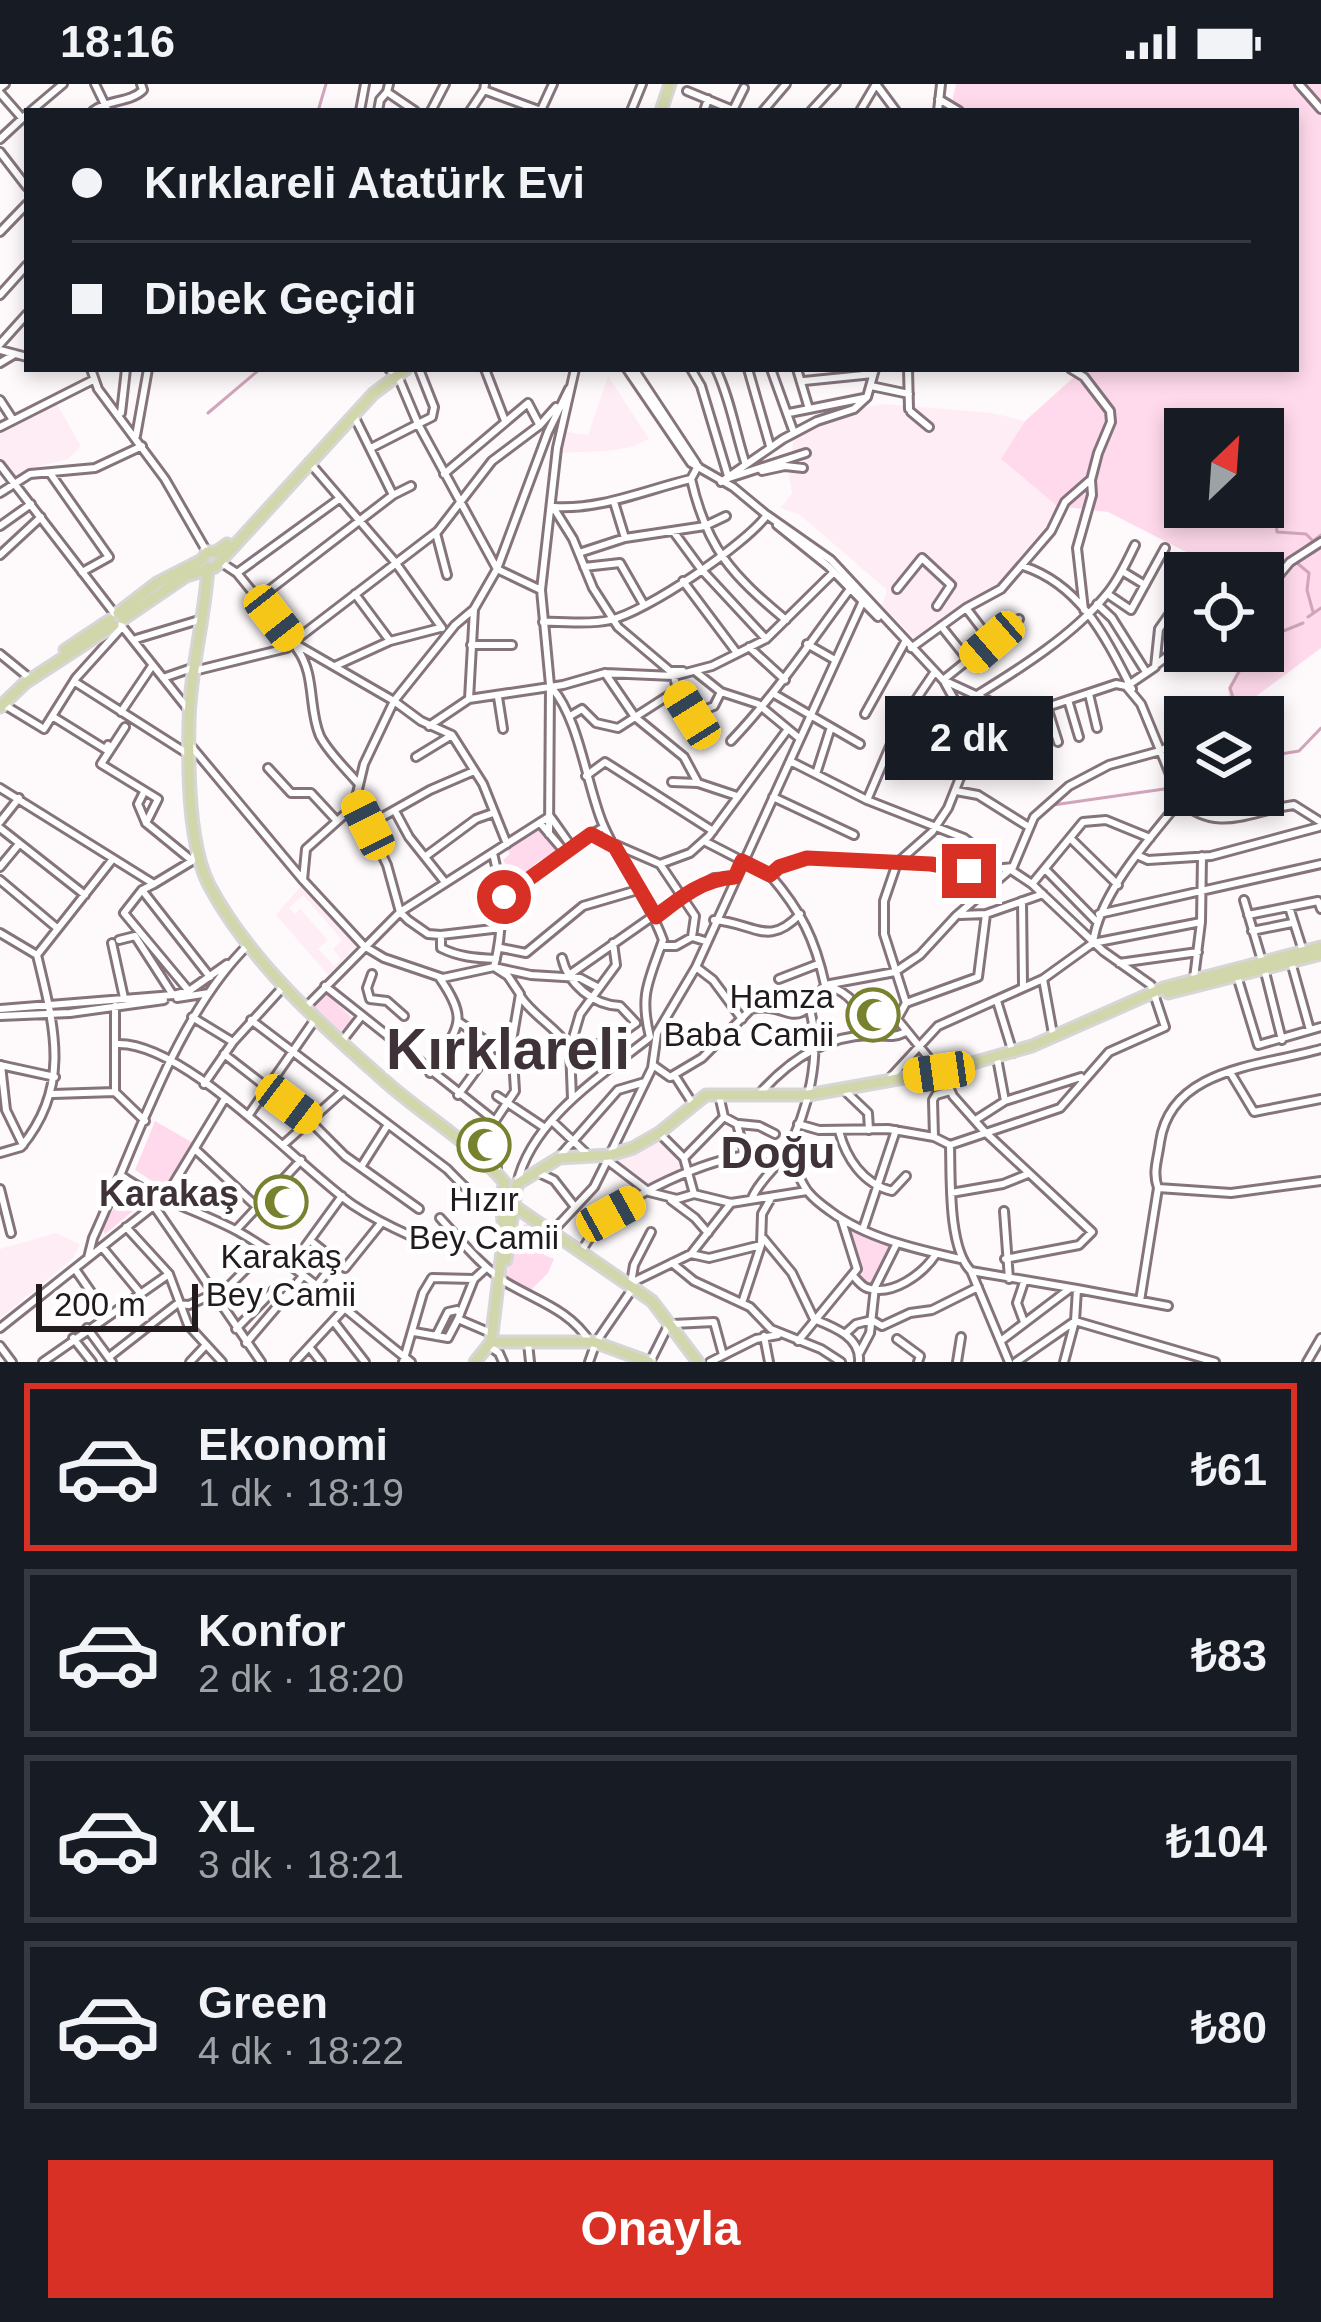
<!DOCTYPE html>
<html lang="tr">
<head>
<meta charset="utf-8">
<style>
	body { margin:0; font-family:Helvetica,sans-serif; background:#20242c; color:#f1f3f6; height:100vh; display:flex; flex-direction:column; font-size:45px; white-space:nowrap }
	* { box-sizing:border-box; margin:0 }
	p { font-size:39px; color:#9ea1a6 }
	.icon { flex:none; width:66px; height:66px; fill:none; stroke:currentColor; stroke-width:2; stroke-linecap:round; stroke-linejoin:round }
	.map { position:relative; height:1278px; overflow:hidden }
	.details { display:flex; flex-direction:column; background:#171b24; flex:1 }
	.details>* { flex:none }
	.banner { position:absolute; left:24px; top:24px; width:1275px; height:264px; border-radius:0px; box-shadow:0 6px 18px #0003; display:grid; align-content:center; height:264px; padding:0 48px; background:#171b24 }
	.needle { width:78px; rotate:25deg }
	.tools { position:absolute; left:1164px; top:324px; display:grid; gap:24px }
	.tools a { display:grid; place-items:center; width:120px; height:120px; border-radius:0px; background:#171b24; box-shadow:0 6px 18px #0003; font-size:60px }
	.scale { position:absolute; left:36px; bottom:30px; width:162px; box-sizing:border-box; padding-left:12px; border:6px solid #221b1e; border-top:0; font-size:33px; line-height:42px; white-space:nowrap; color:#221b1e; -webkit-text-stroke:9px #fff; paint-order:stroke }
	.end { position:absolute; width:54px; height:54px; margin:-27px; border:15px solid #d93025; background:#fff; box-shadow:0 0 0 6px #fff }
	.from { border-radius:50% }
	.bubble { position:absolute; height:84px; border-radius:0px; background:#171b24; box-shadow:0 6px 18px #0003; font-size:39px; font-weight:700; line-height:84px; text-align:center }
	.car { position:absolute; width:36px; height:72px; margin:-36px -18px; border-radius:15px; box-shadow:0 0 9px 3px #0007; background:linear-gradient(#f5c518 24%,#345 0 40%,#f5c518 0 76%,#345 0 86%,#f5c518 0) }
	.banner b { display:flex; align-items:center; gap:42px; height:114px; font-size:45px }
	.banner b+b { border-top:3px solid #363941 }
	.banner i { width:30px; height:30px; background:#f1f3f6 }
	ul { padding:21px 0 0; list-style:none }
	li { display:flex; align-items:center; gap:36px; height:168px; margin:0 24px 18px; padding:0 24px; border:6px solid #363941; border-radius:0px }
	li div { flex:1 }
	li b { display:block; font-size:45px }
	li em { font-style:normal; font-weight:700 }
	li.active { border-color:#d93025 }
	li>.icon { width:108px; height:108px; stroke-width:1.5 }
	.primary-button { display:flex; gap:24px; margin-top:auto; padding:24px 48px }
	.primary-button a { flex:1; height:138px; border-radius:0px; background:#d93025; color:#fff; font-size:48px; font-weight:700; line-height:138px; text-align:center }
	.status { display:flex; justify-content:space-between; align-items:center; height:84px; padding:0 60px; background:#171b24; direction:ltr }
	.status svg { height:33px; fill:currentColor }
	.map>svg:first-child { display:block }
	.built { fill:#feedf5; fill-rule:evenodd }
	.green { fill:#ffdaec; fill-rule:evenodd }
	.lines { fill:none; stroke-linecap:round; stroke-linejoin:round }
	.stream { stroke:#d1a4ba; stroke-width:3 }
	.minor-casing { stroke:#85747c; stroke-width:12 }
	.major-casing { stroke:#d7d6d6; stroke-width:15 }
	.minor { stroke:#fff; stroke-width:6 }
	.major { stroke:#d1d7ab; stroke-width:9 }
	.route { stroke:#d93025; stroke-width:15 }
	.labels { text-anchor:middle; stroke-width:10; stroke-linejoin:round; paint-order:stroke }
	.poi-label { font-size:33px; fill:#221b1e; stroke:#fff }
	.neighbourhood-label { font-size:36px; font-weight:bold; fill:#403239; stroke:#fff }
	.district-label { font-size:45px; font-weight:bold; fill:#403239; stroke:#fff }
	.town-label { font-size:57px; font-weight:bold; fill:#403239; stroke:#fff }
</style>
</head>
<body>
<div class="status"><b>18:16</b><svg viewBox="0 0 49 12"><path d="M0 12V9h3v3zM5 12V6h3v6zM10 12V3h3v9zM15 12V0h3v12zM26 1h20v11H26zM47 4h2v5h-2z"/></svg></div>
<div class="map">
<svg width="1321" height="1278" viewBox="0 0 1321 1278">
	<rect width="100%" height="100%" fill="#fefafb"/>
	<path class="built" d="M608,292L649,355L632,363L607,367L557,369L561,347L588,351Z
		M54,315L81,362L68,375L28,385L11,394L0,381V343Z
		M885,320L992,329L1025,337L1001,375L1057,422L1049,439L1000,498L917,557L882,521L887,506L800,431L781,424L792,409L789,392L794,349L854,325Z
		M301,802L357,861L328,891L276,831ZM303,811L342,856L333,865L341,875L334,882L318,865L328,856L300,825L295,830L289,824Z
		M658,1051L686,1083L649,1102L615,1077Z
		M56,1149L80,1160L72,1175L0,1234V1165Z"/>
	<path class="green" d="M956,0H1321V564L1231,631L1228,604L1243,574L1238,567H1263V489H1193L1196,473L1108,428L1057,422L1001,375L1025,337L1083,285H1296V27H966L952,18ZM1185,345H1263V423H1185Z
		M537,743L558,768L546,778L542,775L534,781L536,785L518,799L503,776L510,770L506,765Z
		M327,909L353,935L339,949L313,924Z
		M155,1037L195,1060L166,1106L135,1086Z
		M125,1106L144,1118L105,1150L102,1144Z
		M528,1138L553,1155L544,1164V1171L554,1175L548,1189L531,1206L506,1194L517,1146Z
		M848,1138L894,1157L874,1200L854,1191L858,1182Z"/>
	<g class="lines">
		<path class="stream" d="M318,27L326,0
			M208,329L260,285
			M1263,400L1274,413L1277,448L1306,450L1312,456
			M1295,471L1321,451
			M1297,479L1309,489L1307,506L1313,528
			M1308,533L1321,524
			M1263,564L1281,548L1303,539
			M1239,633L1230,604L1245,577L1257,569
			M1263,673L1299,667L1321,644
			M1053,721L1185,702"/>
		<g class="minor-casing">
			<path id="minor" d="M95,0L108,27
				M389,0L387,8L415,27
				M485,0L484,6L541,27
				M876,0L896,27
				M1299,0L1321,25
				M0,4L5,0
				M687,7L733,26L744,4
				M0,9L22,34
				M939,15L959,27
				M542,24L553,0
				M31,27L63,0
				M93,27C108,15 130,19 143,6L141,0
				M360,27L365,0
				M378,27L380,16L387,8
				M431,27L445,0
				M470,27L484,6
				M631,27L642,0
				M704,27L708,15
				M763,27L786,0
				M811,27L836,0
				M860,27L876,0
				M938,27L941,0
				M0,55L27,30
				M0,68L27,103
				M0,148L27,120
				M0,211L27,181
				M0,260L27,230
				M0,266L27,273
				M0,279L15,270
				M91,285L98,305L165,395L207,468
				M389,285L391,287
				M485,285L505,337
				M627,285L691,379L733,403L768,432
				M634,285L696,379
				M691,285L701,302L728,392
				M716,285C730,314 735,347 745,378
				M748,285L770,362
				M771,285L794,349
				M797,285L809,325
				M908,285L909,325
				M1071,285L1084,293L1110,327L1111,338L1098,369L1091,396L1092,411L1077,464L1084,526
				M397,290L418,340L432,333L434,323L419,285
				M804,297L873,290
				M871,302L909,310
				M0,316L13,336
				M911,328L929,343
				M121,329L126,285
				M789,329L864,314
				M354,332L393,411
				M0,343L93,296
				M136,352L148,285
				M371,364L418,340L497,485L541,506
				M309,378L395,478L442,544
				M0,381L114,529
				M698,382L691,395C707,465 732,491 786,536
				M762,387L785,382L803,384
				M50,389L109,473L82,488
				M444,390L528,319L539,340
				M729,394L806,369
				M721,398L783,355L817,337L854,325L867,313L875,285
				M0,409L30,390L95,384L142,362
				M614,418L625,454
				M553,423L573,455L593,504L618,543L670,587H683
				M554,423C601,426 645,406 691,395
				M767,431L831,476L943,596L1006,625L1020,627L1047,623L1116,600L1126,602L1141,620L1181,717C1218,751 1251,726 1294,721L1321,738
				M777,441L828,482L878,533
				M0,442L31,420
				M673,447L701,485L766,555
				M436,449L447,491
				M579,469L625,454L705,442L726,432
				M0,471L41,433
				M219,477L237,489L290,554
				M1023,482C1081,501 1106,554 1132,605
				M584,483L620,479L644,521
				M1122,487L1145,501
				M237,489L339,415
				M1198,489L1204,478
				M683,497L737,569
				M897,505L922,474L951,501L937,522
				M355,510L390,557
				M1263,510L1290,478L1321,458
				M1109,511L1131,526L1165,464
				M259,514L393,411L411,402
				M1097,520L1112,534L1146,588
				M966,524L992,558
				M543,538C564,537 590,541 610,536C646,528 745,461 767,431
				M121,541L187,624
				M941,542L969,577
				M136,555L199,536
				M297,555L438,447L492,377L540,341L556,323
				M807,560L835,576
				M471,561H512
				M299,562L394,617L421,637L452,651L483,700L507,760
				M749,563L785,596
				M911,564L966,524L1001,505L1051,447L1065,418L1089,397
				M297,565C316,590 308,625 320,652C328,668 346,685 358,699
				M0,570L27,592
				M1157,580L1185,559
				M335,582L390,557L440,544
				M198,586L287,564
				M696,588L721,608L758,620L799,654
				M605,589L635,633L684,673L698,699
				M163,594L192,584
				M943,596L1019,535
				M75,598L188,670
				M1130,600L1155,583L1159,545L1185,508
				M552,604C579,635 586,698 602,738C619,779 646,811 663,856C649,897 639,910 650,953
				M677,606L692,630L695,652
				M774,610L860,660
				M1089,610L1097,644
				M977,611C1021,584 1073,551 1106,511C1119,496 1127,477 1135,461
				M498,613L503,645
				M469,615L474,525
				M1068,616L1079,653
				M3,620L44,645L76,594L122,543
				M1047,623L1058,658
				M1020,627L1031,661
				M121,628L152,582
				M693,630L714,622L721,608
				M865,630L905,558
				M52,632L105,665L108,661
				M570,632L582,625L596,639L618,644L677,606L674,592
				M1227,633L1231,631
				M429,642L469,615L563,601L605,589L674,592L712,582L766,555L834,488
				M125,643L101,680L158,715L146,739L190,775
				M919,652L964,685
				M731,657C776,610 811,557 850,505
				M191,662L303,796L364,862L384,874L443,894L494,883L531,891L580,894L599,904
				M416,673L452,651
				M790,677L867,716L964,754L985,770L995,785L1013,783L1011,786L1032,800L1103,867L1151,901L1165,943L1109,968L1060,1024L950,1061
				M268,684L291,709H311L337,737
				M816,690L831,643
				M586,692L605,678L713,747
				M672,698L698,699L737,712
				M0,704L154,800L192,777L196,768
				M956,707L978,711L1029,743
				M144,708L138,720L146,739
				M773,713L854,751
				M356,716L387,781L400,828L408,836L428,850L441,851L501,844
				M867,716L900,639L934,589
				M395,727L409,753L444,797
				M552,735L571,762
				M0,738L19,714
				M540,739L564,767
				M368,741L430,706L474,687
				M0,744L85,811
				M549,750L550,601L541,506L557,364L575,285
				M591,750L660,780L695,832L692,853
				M1070,754L1118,801
				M704,757L770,791L779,783L807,774L931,780L986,788L995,785
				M493,769C503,809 504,843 494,883L508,892L520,910L512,957L515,1007L495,1037L497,1085
				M426,772L476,735L493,729
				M1139,772L1148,776L1211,772L1319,743
				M660,780L690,769L709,752L788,645
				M0,783L19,760
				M1046,786L1096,837
				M770,791C801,827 815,855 825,901C852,908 861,926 871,951
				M0,796L57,844
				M303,796L306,765L354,722L364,680L394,617L455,541L474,525L497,485L548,348L569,305
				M154,800L142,806L124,829L189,907
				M1032,800L1083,738L1106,736L1150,754
				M142,806L210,893
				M504,813L571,762L604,743
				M1244,816L1262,877
				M1022,817L1023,901
				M1289,823L1303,867
				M1099,830L1321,780
				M960,831L986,830L1043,810
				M1248,831L1318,817L1321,825
				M714,836C755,839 768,864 800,830
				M1252,847L1292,839
				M0,849L37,871
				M441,853V864C459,873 475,874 496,875
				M119,856L135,852L173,911
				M112,859L124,914
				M1093,859L1201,838
				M663,862H676L692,853L705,857
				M501,864L526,869L583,822L641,805
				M562,874C568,900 593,921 620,922L636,939
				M1291,878L1310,946
				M1119,879L1198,868
				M696,883L713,896L742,935
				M1264,884L1282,956
				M372,890L367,904L370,915L387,917L404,932
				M569,891L683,811L714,794L735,793
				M1237,892L1258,961L1321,943
				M1194,894L1201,838L1202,772
				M779,895L818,880
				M1043,895L1053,950
				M325,902L495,1037
				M520,912C533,932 556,943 570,964
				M177,914L209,909
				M997,917L1013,969
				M906,919L884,850V817L897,779L932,748L948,724L969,671V642L945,599
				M115,922V1008L145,1037
				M305,924L400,828L550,732
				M860,924L885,927L897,935L945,994L953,1012L984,1047L1092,1148L1079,1161L1005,1175
				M0,925L173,911L189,907L227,880
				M0,932L70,929L164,916
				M192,933L233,958
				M897,935L906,919L978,893L986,830
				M251,936L447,1085C462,1100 479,1121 502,1122
				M459,938L513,976
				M342,957L360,934
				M116,960C183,956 297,1081 353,1121C371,1133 391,1143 411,1152
				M224,970L310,1037L345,1072L419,1125
				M573,971L619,951L636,939
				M997,974L1005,1017
				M0,981L55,993
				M1,981L6,1026L23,1061
				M653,981L670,993L675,992L693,1020
				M1230,988L1254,1028L1321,1015
				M430,989C456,943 472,940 439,893
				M670,993L702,974L751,925C791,916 793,954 825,901L895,888L920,871L956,832L1013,783L1034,733L1069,702L1109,681L1160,667L1185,654
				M889,995L938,942L1043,895L1093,859C1099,810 1149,755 1180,717
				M204,1000L233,958L284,902
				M844,1006L868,1029L869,1046
				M950,1007L936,1011L933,1016L934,1053L950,1061C951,1094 948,1164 971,1187L1009,1278
				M761,1008C789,977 825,952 869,951C884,951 891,955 906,948
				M53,1010L115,1008
				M458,1011L494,962
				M719,1011L724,1033L737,1040L746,1073
				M497,1012L545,1044
				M572,1015L570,964L580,930L616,881L613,859
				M248,1032L316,934
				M977,1035L1005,1017L1081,993
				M552,1037L589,1072
				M739,1040L759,1042L775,1050
				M798,1040L819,1046L888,1045L934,1053
				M839,1047C846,1074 863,1100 892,1107L906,1092
				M659,1049L684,1074L694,1110
				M284,1060L343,1007
				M196,1066L256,1122
				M0,1069L21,1063C72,1002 54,942 37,871L112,776
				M560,1072L618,1006L645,998
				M685,1073L724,1033
				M607,1076L649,1108L677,1115L694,1110L731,1119L807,1107
				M361,1083L387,1042
				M539,1089L554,1096L575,1123
				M121,1091C149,1113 204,1128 239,1148C302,1184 354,1234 411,1278
				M517,1100C531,1036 601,992 649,954
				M1158,1104C1152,1088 1158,1075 1160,1058C1171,983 1263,982 1321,965
				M0,1105L11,1149
				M951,1109L1003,1100L1028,1090
				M752,1114C760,1095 776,1085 786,1068C808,1029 822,970 810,926
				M671,1116L695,1134L708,1149
				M154,1122L261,1278
				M1004,1127L1009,1195
				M440,1134C461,1157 482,1183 507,1199C537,1217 570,1226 590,1258
				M126,1143L169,1190L188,1241L222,1278
				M863,1145L896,1046
				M236,1146L301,1076
				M551,1149L594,1103L603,1085L652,984L657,949L696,883L862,519
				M763,1154L792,1189L814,1235C834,1243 861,1253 859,1278
				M311,1157L345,1184L382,1138
				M102,1163L141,1210
				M581,1168C589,1154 597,1141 609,1131C642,1105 740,1057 781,1074C799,1082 798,1096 809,1109C814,1115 823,1122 830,1127C866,1154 916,1165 960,1175
				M691,1170L709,1174L761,1161
				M88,1174L93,1154C136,1061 176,931 249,860
				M672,1179L694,1197L750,1223L771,1245L821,1265L841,1278
				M291,1182L342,1112
				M75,1185L107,1231
				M971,1187L1077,1205L1075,1237L1064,1278
				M852,1191C857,1195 861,1202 867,1204C892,1213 923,1190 936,1170
				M1024,1198L1017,1219L1024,1238
				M631,1199L691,1170L731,1119
				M631,1199L634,1181L651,1148
				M317,1201L336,1177
				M1077,1205L1168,1222
				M216,1215L266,1165
				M1140,1217L1158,1104L1231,1109L1321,1097
				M742,1219L761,1161L762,1130L771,1114
				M458,1235L474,1195
				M334,1238L365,1278
				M673,1240L714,1238L723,1271
				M0,1244L166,1112L224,1016
				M87,1244L112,1278
				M236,1245L273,1207L284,1215
				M414,1248L448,1254L458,1235L493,1250
				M846,1249L856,1240L872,1236L882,1242L910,1229L932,1226L978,1203
				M436,1252L448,1228L457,1226L460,1230
				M764,1252L769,1278
				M73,1254L92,1278
				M897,1255L920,1272L918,1278
				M1002,1256L1068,1206
				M798,1257L857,1185L842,1137
				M246,1259L303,1192
				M528,1259L530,1278
				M0,1262L12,1278
				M489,1262L499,1269L503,1278
				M310,1264L321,1278
				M860,1268L870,1249L875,1203L897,1159
				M109,1273L177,1220L189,1221L211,1211
				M43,1278L169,1190
				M190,1278L206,1261
				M295,1278L345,1224
				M403,1278L423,1209L432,1194L474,1195L486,1184
				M589,1278L596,1258L633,1204
				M650,1278L669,1240
				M710,1278L756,1255L778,1251
				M957,1278L961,1253
				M1016,1278L1075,1237L1215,1278
				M1307,1278L1321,1254"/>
		</g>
		<g class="major-casing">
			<path id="major" d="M661,27L670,0
				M208,483C205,535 190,585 189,638C188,684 188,760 209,801C250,878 321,941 386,998C424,1032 472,1059 505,1099
				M118,529L157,499L202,476L207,468H216L227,460
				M123,535L186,492L215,483L373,310L406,285
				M65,566L110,536
				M0,623L25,599L114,541
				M1168,909L1321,870
				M517,1100L559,1074L610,1071L633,1064L659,1049L706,1011H808L948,986L1032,962L1163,904L1321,863
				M514,1122L652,1217L698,1278
				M506,1176L517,1100
				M491,1258H594L649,1278
				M475,1278L491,1258L504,1151L501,1111L505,1099"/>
		</g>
		<use href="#minor" class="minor"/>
		<use href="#major" class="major"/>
	</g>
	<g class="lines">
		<path class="route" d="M504,813L591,750L615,763L656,833C681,813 703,795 735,793L742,777L770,791L779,783L807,774L931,780L969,787"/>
	</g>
	<defs>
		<g id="mosque-ring" transform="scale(2.7)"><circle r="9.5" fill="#fff" stroke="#78812d" stroke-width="1.5"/><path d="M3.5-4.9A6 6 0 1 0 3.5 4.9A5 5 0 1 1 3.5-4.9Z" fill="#78812d"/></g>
	</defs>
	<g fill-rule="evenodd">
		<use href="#mosque-ring" x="873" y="931"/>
		<use href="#mosque-ring" x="484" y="1061"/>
		<use href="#mosque-ring" x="281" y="1118"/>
	</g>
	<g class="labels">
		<g class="poi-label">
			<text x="834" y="924" text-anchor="end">Hamza<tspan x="834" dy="38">Baba Camii</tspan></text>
			<text x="484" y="1127">Hızır<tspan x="484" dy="38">Bey Camii</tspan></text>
			<text x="281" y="1184">Karakaş<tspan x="281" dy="38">Bey Camii</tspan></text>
		</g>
		<g class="neighbourhood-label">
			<text x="169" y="1122">Karakaş</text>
		</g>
		<g class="district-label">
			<text x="778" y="1084">Doğu</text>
		</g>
		<g class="town-label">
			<text x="508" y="985">Kırklareli</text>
		</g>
	</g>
</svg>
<div class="tools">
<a><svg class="needle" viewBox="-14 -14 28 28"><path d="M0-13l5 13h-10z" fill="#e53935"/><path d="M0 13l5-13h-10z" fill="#9ea1a6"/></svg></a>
<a><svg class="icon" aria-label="locate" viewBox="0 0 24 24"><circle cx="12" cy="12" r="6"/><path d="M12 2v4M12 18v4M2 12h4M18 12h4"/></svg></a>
<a><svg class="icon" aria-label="layers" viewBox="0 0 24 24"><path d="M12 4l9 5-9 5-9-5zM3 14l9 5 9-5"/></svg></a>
</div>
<div class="scale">200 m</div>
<i class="end from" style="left:504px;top:813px"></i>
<i class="end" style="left:969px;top:787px"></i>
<div class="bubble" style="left:885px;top:612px;width:168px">2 dk</div>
<i class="car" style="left:274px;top:534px;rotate:142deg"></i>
<i class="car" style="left:992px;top:558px;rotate:229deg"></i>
<i class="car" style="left:692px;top:631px;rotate:328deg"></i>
<i class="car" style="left:368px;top:741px;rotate:334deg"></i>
<i class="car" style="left:939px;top:988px;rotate:262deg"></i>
<i class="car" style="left:289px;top:1020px;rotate:127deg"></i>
<i class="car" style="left:611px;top:1130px;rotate:61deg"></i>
<div class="banner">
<b><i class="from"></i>Kırklareli Atatürk Evi</b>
<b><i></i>Dibek Geçidi</b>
</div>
</div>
<section class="details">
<ul>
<li class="active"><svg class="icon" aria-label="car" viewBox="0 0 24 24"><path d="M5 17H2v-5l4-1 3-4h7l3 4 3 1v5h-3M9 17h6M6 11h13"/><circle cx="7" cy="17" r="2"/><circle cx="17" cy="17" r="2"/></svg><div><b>Ekonomi</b><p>1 dk · 18:19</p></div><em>₺61</em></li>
<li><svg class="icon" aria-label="car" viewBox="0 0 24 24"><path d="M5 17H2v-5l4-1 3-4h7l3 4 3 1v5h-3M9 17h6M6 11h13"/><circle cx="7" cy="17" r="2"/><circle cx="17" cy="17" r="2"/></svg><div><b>Konfor</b><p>2 dk · 18:20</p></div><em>₺83</em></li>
<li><svg class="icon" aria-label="car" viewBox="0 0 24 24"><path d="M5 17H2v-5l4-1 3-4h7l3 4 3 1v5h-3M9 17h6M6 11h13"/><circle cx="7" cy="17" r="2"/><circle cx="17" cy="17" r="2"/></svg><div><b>XL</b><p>3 dk · 18:21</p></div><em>₺104</em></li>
<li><svg class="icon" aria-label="car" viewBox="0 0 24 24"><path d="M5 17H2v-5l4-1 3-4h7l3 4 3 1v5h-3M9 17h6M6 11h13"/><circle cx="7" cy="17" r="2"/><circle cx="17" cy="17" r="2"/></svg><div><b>Green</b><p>4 dk · 18:22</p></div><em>₺80</em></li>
</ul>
<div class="primary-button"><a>Onayla</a></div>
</section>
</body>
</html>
